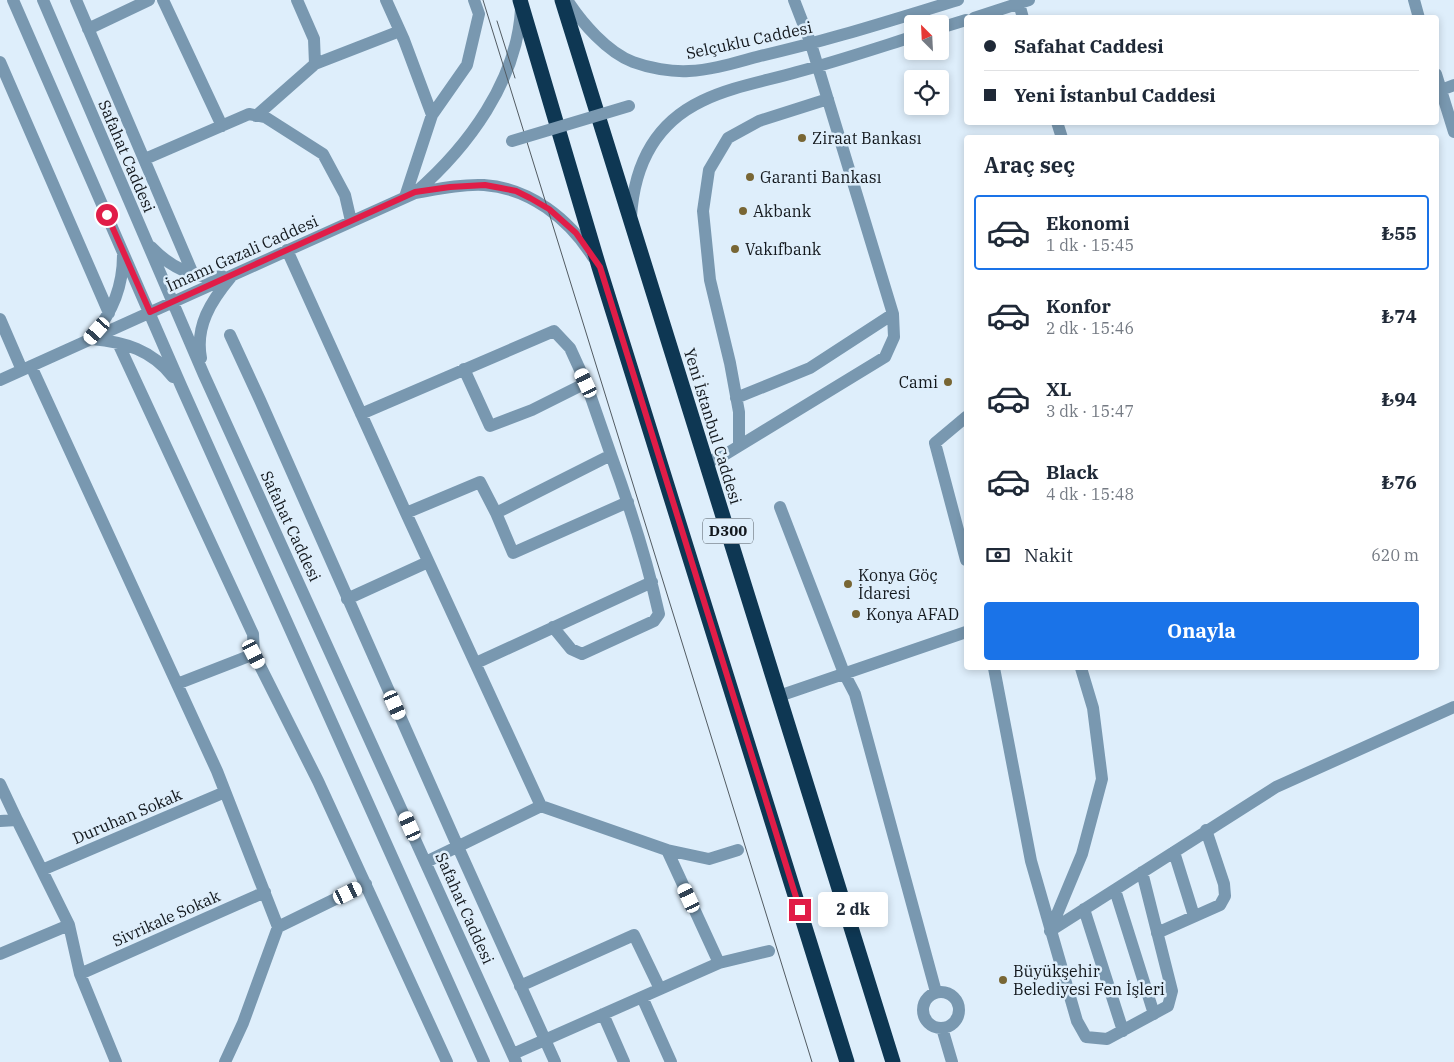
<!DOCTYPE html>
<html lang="tr">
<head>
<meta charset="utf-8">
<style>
	body { margin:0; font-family:"IBM Plex Serif",serif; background:#f2f2f3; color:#1f2937; height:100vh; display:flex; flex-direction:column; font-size:19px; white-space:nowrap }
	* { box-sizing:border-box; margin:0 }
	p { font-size:16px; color:#747a83 }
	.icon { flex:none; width:28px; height:28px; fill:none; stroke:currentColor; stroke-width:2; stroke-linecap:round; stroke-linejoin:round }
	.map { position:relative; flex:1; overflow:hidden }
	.drawer { position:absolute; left:964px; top:135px; width:475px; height:535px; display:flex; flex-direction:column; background:#fff; border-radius:5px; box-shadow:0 2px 8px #0003 }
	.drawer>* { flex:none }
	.banner { position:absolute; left:964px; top:15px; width:475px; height:110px; border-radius:5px; box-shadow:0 2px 8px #0003; display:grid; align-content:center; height:110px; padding:0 20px; background:#fff }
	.needle { width:32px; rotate:336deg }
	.buttons { position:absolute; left:904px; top:15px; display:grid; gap:10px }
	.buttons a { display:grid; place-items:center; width:45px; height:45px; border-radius:5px; background:#fff; box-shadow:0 2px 8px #0003; font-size:25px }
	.end { position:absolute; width:22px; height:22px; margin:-11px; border:6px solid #e11d48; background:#fff; box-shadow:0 0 0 2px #fff }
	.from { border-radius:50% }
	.bubble { position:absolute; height:35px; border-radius:5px; background:#fff; box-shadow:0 2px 8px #0003; font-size:16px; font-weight:700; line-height:35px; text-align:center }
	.car { position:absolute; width:15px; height:30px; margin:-15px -8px; border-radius:6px; box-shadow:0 0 4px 1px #0007; background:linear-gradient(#fff 24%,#345 0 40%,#fff 0 76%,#345 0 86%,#fff 0) }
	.banner b { display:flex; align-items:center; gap:18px; height:48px; font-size:19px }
	.banner b+b { border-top:1px solid #e0e1e3 }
	.banner i { width:12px; height:12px; background:#1f2937 }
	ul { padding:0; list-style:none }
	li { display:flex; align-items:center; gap:15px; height:75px; margin:0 10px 8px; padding:0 10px; border:2px solid transparent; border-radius:5px }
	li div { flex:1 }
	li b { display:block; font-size:19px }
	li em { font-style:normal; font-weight:700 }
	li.active { border-color:#1a73e8 }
	li>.icon { width:45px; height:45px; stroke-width:1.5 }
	h2 { padding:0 20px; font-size:22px; line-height:60px }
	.pay { display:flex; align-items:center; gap:12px; height:55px; padding:0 20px; font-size:19px }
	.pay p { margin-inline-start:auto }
	.cta { display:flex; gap:10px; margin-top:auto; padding:10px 20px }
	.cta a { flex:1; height:58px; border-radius:5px; background:#1a73e8; color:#fff; font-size:20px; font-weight:700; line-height:58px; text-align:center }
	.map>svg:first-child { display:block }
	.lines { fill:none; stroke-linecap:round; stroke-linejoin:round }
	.minor { stroke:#7998b0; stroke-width:12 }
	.highway { stroke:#0e3753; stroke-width:15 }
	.tram { stroke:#525b62; stroke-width:1 }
	.minor-bridge { stroke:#7998b0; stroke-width:12 }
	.route { stroke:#e11d48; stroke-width:6 }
	.poi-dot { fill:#786634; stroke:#deeefb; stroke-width:2 }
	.labels { text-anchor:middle; stroke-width:5; stroke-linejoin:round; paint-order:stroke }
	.shield { fill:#deeefb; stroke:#505860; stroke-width:1 }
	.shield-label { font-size:15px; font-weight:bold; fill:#13181d }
	.street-label { font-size:16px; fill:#13181d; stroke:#deeefb }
	.poi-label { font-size:16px; fill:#13181d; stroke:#deeefb; text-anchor:start }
</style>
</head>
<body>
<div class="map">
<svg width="1454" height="1062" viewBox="0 0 1454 1062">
	<rect width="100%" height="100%" fill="#deeefb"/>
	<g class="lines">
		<path class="minor" d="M13,0L182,388L484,1062
			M43,0L204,375L516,1062
			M76,0L193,274
			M163,0L222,126
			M297,0L314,39L315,64
			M386,0L404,40L432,115
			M567,0C582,23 607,52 633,62C649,68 671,72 689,71C713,70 737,62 760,56C827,41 892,20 958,0
			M1018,0L1023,18
			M1414,0L1419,18
			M974,18L1029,0
			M940,28L966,20
			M88,29L149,0
			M0,62L109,313
			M1436,74L1454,132
			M1441,90L1454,85
			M256,116L315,64L400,31
			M1057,122L1062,138
			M145,159L249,114L265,117L323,154L345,195L351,221
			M415,193C468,147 517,81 521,9
			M405,197L432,115L467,65L479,14L474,0
			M631,217C634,166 654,124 702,101C730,87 766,81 797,72C835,62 874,49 912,37
			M151,247C169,266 196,281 222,276
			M287,250L406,513L541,806L667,850L719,963
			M0,319L22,370
			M93,335C112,313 123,285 123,255
			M230,335L260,400L458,847L555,1062
			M92,339C125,342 152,350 173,377
			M118,343L253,634L254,654L318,781L447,1062
			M201,358C195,326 211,301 231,277
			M31,366L217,771L278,927L243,1023L225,1062
			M464,369L490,426L532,410L586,383
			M0,380L415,193C438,189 461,184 484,185C530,188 569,219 593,257
			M736,398L810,368L893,314
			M361,414L554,331L570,348L586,383L611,455L496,513L480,482L406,513
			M966,417L935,443L966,560
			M739,446V412L730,363L710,280L703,211L709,170L728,138L759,121L828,99
			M706,463L726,454L885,357L894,337L893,314L811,44L794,0
			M780,507L844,673L855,694L936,992
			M496,513L513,553L628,502
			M347,599L428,562
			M553,627L571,649L582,654L654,621L659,614C647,560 630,507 611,455
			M476,663L652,582
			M994,668L1031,861L1077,1021L1086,1037L1107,1039L1168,1006L1172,991L1142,872
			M177,684L254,654
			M779,696L966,632
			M0,784L17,820
			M0,821L17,820L69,925L80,974L116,1062
			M667,850L709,859L738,850
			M1174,852L1194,916
			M426,862L541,806
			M42,870L225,792
			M1115,890L1154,1014
			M1084,909L1123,1031
			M278,927L366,884
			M1050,931L1276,787L1454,707
			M1050,931L1082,854L1102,779L1093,708L1081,668
			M1157,933L1220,905L1225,896L1224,884L1206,830
			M0,954L69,925
			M80,974L265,892
			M520,986L634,935L660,989
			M923 1010a18 18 0 1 1 36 0a18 18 0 1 1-36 0Z
			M642,997L671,1062
			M603,1014L624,1062
			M942,1028L952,1062
			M513,1054L719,963L769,951"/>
		<path class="highway" d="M520,0L599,267L847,1062
			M562,0L893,1062"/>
		<path class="tram" d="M483,0L812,1062
			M497,21L515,78"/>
		<path class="minor-bridge" d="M512,141L629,106"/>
	</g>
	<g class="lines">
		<path class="route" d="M107,215L150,312L415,192L450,187L485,185L501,188L516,191L530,198L549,209L576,233L600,267L800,910"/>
	</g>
	<g class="poi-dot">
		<circle cx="802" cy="138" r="5"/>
		<circle cx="750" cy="177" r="5"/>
		<circle cx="743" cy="211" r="5"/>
		<circle cx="735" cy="249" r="5"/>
		<circle cx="948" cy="382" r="5"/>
		<circle cx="848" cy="584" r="5"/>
		<circle cx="856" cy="614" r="5"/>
		<circle cx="1003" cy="980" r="5"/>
	</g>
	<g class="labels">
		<rect class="shield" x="703" y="518.5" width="50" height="25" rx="4"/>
		<g class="shield-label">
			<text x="728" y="536">D300</text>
		</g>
		<g class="street-label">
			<text transform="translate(749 40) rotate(-12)" y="6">Selçuklu Caddesi</text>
			<text transform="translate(127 156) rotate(67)" y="6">Safahat Caddesi</text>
			<text transform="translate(242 253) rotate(-24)" y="6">İmamı Gazali Caddesi</text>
			<text transform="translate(713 426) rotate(73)" y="6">Yeni İstanbul Caddesi</text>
			<text transform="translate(291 526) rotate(65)" y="6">Safahat Caddesi</text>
			<text transform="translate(127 816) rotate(-23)" y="6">Duruhan Sokak</text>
			<text transform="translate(465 908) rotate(66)" y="6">Safahat Caddesi</text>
			<text transform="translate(166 918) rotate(-24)" y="6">Sivrikale Sokak</text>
		</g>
		<g class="poi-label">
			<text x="812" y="144">Ziraat Bankası</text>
			<text x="760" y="183">Garanti Bankası</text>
			<text x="753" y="217">Akbank</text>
			<text x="745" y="255">Vakıfbank</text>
			<text x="938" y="388" text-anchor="end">Cami</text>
			<text x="858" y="581">Konya Göç<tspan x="858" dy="18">İdaresi</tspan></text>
			<text x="866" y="620">Konya AFAD</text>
			<text x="1013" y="977">Büyükşehir<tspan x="1013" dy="18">Belediyesi Fen İşleri</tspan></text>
		</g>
	</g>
</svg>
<div class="buttons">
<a><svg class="needle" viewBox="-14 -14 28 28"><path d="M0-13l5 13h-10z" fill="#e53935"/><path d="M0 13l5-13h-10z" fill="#747a83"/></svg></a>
<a><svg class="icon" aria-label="locate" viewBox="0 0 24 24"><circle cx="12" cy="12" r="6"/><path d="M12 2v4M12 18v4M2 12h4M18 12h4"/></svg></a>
</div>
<i class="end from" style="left:107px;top:215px"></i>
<i class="end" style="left:800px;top:910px"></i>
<div class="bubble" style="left:818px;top:892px;width:70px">2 dk</div>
<i class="car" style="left:97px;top:331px;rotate:221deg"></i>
<i class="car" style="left:586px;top:383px;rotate:335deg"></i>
<i class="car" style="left:254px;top:654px;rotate:153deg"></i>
<i class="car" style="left:395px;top:705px;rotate:156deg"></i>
<i class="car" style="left:410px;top:826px;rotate:336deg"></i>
<i class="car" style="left:348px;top:893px;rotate:64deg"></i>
<i class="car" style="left:689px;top:898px;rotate:335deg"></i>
<div class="banner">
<b><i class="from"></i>Safahat Caddesi</b>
<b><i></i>Yeni İstanbul Caddesi</b>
</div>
<section class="drawer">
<h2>Araç seç</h2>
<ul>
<li class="active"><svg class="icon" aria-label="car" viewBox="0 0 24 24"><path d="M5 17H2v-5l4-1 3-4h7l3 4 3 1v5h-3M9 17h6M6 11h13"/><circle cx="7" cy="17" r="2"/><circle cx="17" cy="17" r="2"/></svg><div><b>Ekonomi</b><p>1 dk · 15:45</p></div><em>₺55</em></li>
<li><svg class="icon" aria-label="car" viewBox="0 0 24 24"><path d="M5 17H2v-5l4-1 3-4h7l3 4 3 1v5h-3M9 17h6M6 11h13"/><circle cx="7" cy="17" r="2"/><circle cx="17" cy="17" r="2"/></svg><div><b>Konfor</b><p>2 dk · 15:46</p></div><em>₺74</em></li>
<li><svg class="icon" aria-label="car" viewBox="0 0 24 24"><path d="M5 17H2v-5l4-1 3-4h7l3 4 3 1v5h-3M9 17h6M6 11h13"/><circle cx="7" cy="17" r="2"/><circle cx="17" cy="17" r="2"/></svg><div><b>XL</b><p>3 dk · 15:47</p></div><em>₺94</em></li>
<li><svg class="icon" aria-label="car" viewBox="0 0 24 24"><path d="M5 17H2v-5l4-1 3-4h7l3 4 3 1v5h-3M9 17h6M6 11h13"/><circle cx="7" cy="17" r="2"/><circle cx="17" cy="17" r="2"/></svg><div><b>Black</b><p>4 dk · 15:48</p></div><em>₺76</em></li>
</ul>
<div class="pay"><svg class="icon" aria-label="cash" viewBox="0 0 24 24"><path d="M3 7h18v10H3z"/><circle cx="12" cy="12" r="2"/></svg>Nakit<p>620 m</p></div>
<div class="cta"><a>Onayla</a></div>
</section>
</div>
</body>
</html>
